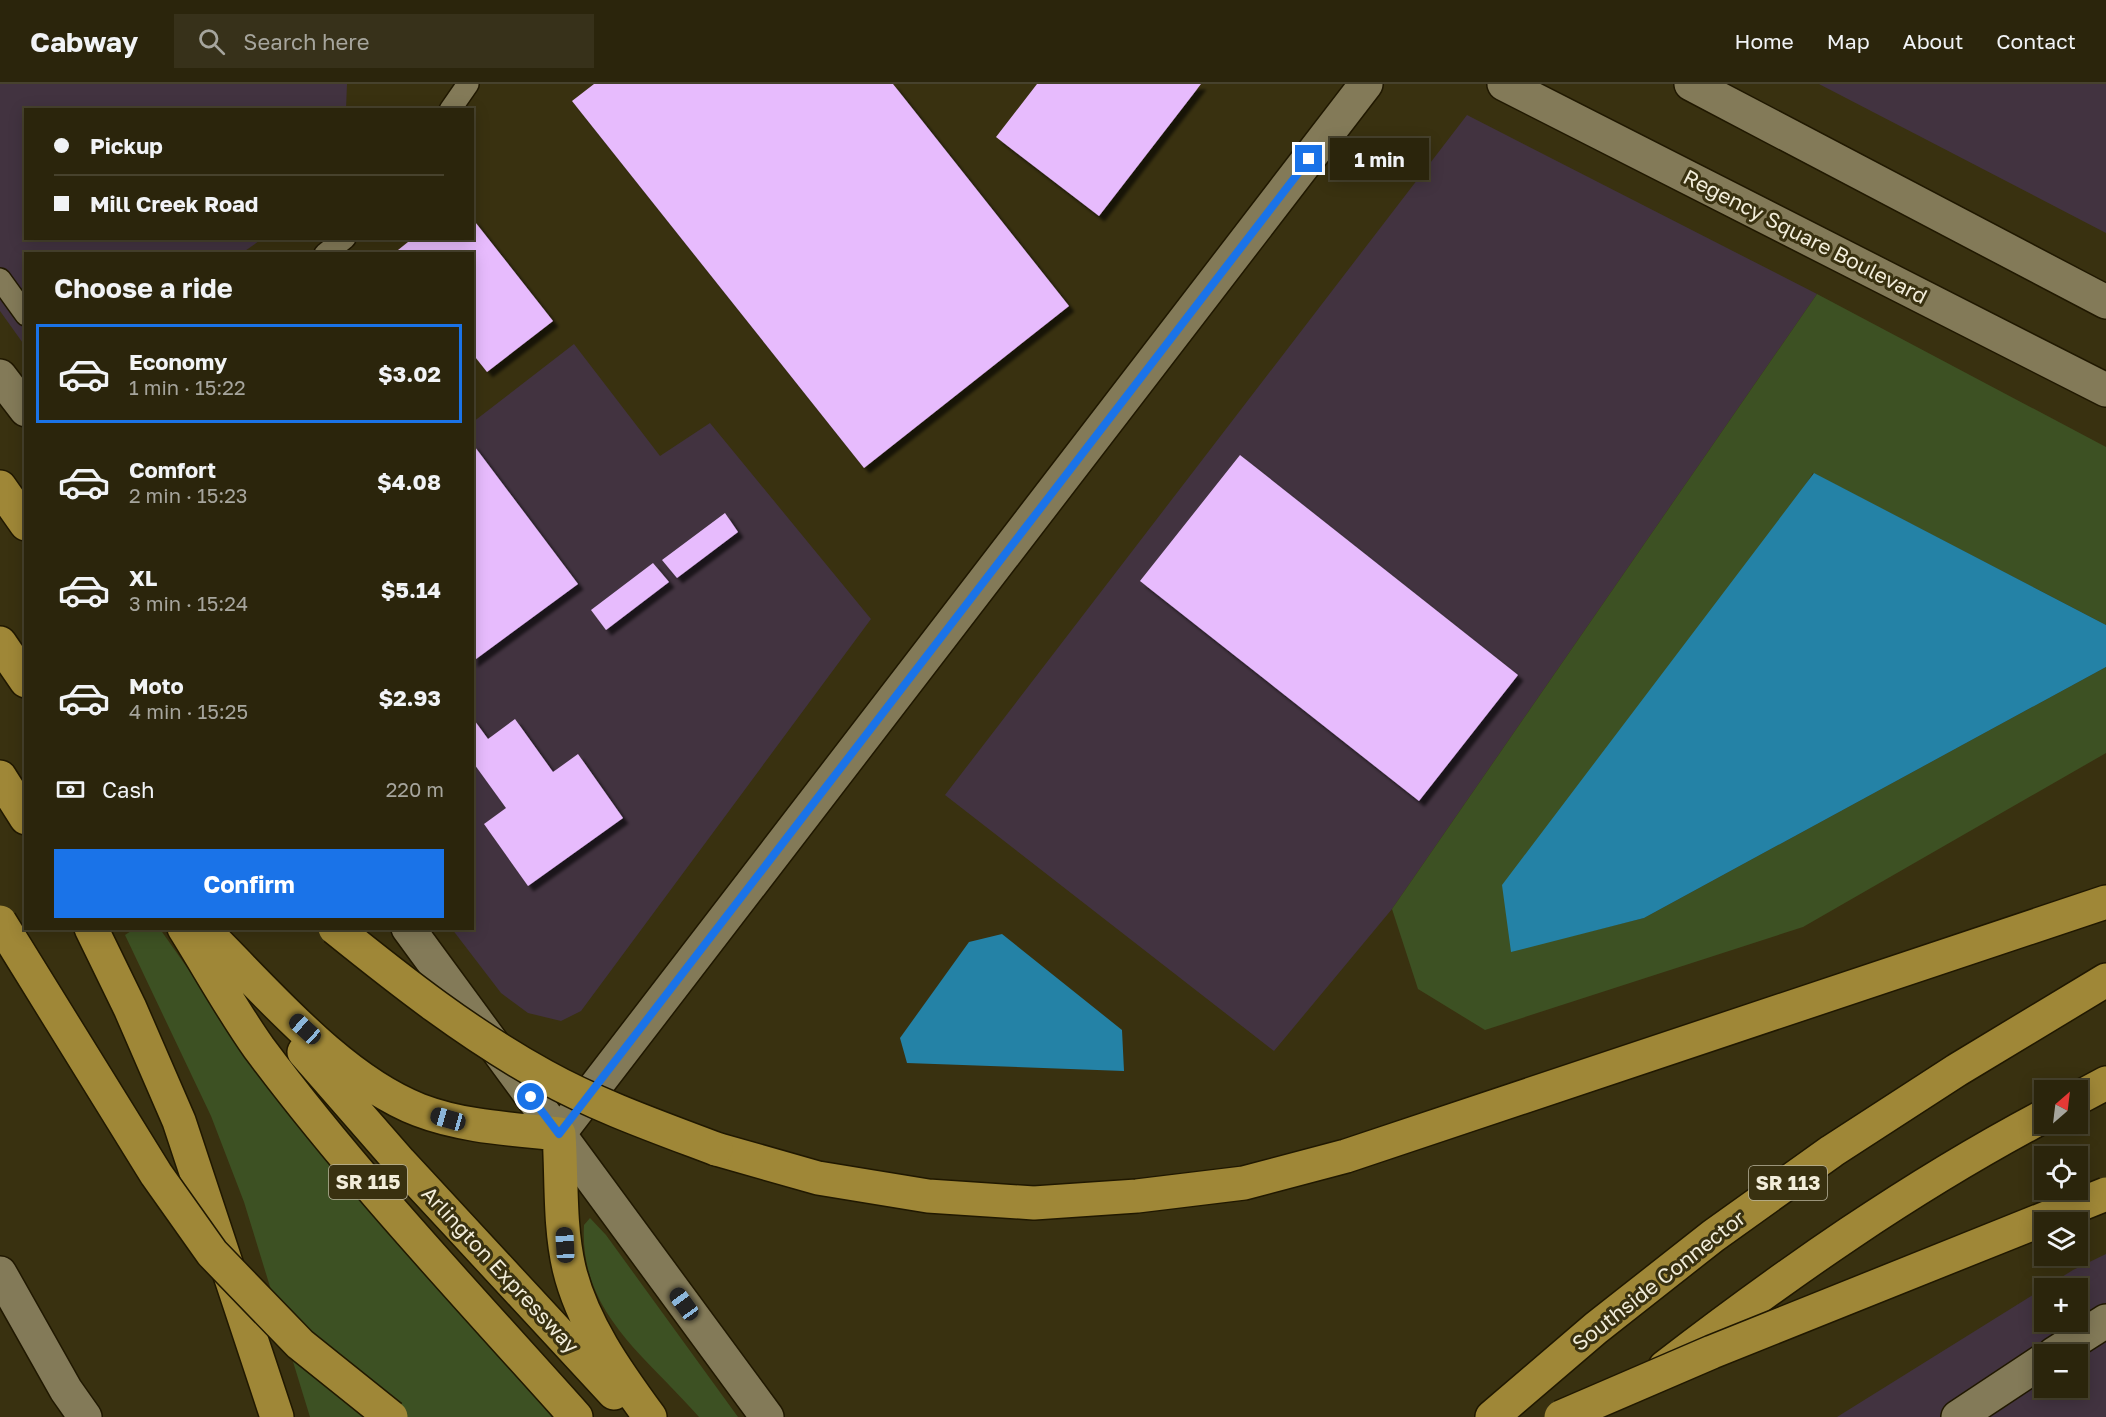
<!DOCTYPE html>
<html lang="en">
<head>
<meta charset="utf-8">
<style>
	body { margin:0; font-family:"Golos Text",sans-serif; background:#37311a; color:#f1f3f6; height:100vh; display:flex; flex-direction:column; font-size:22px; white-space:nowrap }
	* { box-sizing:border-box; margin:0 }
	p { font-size:20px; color:#a6a59d }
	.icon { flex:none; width:33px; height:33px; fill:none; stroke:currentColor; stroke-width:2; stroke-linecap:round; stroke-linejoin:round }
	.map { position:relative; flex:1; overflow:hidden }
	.drawer { position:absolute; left:24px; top:168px; width:450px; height:678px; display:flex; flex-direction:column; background:#2b250c; border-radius:0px; box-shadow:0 3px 15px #0003,0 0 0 2px #47422d }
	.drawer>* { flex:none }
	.hud { position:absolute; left:24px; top:24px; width:450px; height:132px; border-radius:0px; box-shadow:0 3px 15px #0003,0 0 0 2px #47422d; display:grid; align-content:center; height:132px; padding:0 30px; background:#2b250c }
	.needle { width:39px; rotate:28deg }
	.buttons { position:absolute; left:2034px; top:996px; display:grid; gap:12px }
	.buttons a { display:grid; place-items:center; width:54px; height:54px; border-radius:0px; background:#2b250c; box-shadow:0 3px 15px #0003,0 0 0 2px #47422d; font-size:30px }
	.end { position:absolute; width:27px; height:27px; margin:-14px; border:8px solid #1a73e8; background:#fff; box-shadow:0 0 0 3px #fff }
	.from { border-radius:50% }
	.bubble { position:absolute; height:42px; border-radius:0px; background:#2b250c; box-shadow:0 3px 15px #0003,0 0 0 2px #47422d; font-size:20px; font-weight:700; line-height:42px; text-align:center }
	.car { position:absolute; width:18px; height:36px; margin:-18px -9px; border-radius:8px; box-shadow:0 0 4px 2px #0007; background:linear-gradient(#222 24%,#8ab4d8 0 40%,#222 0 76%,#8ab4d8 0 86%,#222 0) }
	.hud b { display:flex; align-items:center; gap:21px; height:57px; font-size:22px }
	.hud b+b { border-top:2px solid #47422d }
	.hud i { width:15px; height:15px; background:#f1f3f6 }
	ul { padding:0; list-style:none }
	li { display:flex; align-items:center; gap:18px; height:99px; margin:0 12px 9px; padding:0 18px; border:3px solid transparent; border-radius:0px }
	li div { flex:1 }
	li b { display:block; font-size:22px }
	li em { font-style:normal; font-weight:700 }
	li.on { border-color:#1a73e8 }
	li>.icon { width:54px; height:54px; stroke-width:1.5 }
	h2 { padding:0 30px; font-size:27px; line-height:72px }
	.pay { display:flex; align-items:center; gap:15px; height:66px; padding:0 30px; font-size:22px }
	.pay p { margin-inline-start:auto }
	.cta { display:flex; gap:12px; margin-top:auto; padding:12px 30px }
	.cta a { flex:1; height:69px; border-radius:0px; background:#1a73e8; color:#fff; font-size:24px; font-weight:700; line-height:69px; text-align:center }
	header { display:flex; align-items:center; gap:36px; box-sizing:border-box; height:84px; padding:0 30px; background:#2b250c; border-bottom:2px solid #47422d }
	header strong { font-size:28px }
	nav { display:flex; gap:33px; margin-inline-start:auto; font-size:21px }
	.search { width:420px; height:54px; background:#37311a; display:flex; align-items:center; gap:15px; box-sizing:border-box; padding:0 21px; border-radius:0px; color:#a6a59d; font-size:22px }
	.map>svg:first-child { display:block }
	.commercial { fill:#423340; fill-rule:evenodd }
	.green { fill:#3d5123 }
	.water { fill:#2482a6 }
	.building { fill:#e7bbfd; filter:url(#shadow) }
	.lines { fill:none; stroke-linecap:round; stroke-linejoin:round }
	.lane-casing { stroke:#201800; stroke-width:24 }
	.street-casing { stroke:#201800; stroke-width:36 }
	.secondary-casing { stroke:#201800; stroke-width:36 }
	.highway-casing { stroke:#201800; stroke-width:36 }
	.lane { stroke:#837a58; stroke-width:21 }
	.street { stroke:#837a58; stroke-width:33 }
	.secondary { stroke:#837a58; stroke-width:33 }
	.highway { stroke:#9f8737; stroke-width:33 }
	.highway-bridge-casing { stroke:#201800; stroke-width:36; stroke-linecap:butt }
	.highway-bridge { stroke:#9f8737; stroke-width:33 }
	.route { stroke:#1a73e8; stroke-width:8 }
	.labels { text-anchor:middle; stroke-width:6; stroke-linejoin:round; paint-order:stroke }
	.shield { fill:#393110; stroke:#bab59d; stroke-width:1.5 }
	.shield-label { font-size:20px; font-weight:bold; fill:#f2edda }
	.street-label { font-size:21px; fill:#f2edda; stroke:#393110 }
</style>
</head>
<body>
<header>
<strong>Cabway</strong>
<div class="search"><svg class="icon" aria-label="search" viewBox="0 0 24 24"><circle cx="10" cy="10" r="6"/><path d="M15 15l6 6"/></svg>Search here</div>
<nav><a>Home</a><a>Map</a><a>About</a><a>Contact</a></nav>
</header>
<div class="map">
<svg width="2106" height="1333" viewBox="0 0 2106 1333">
	<defs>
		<filter id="shadow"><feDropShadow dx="5.5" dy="5.5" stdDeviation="1.5" flood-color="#0009"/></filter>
	</defs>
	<rect width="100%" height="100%" fill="#393110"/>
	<path class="commercial" d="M0,0H347L346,25L26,26V154L262,155L242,169L26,170L25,262L0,227Z
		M1819,0H2106V149Z
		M1467,31L1817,210L1392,825L1274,967L945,711Z
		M574,260L660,372L710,339L871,535L581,927L561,937L528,929L501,909L452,845L472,844L473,338Z
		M2106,1170V1333H1837L2073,1186ZM2044,1204H2078V1238H2044ZM2044,1270H2078V1304H2044Z"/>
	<path class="green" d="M1817,210L2106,363V541L1813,389L1511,867L1644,834L2106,583V669L1803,843L1485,946L1418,905L1392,825Z
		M134,845H160L231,946L563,1333H310L244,1118L211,1032L125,851Z
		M590,1134L606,1151L738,1333H699C647,1273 579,1229 584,1141Z"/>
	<path class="water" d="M1814,389L2106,541V583L1644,834L1511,868L1502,801Z
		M1002,850L1122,946L1124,987L907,979L900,954L969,858Z"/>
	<path class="building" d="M594,0H893L1069,222L864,384L572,17Z
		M1037,0H1201L1099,132L996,53Z
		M472,134L553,237L487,288L472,269V170H393L413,154H472Z
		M472,359L578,500L472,578Z
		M1240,371L1518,591L1419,717L1140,497Z
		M725,429L738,448L677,494L662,476Z
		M653,479L669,498L606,546L591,526Z
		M472,633L488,655L515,635L553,688L578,670L623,734L528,802L484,740L506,724L472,677Z"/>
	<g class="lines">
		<g class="lane-casing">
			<path id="lane" d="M450,26L468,0
				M325,170L345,154
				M0,195L26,231"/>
		</g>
		<g class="street-casing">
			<path id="street" d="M1504,0L2106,306
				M1691,0L2106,218
				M559,1050L767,1333
				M2054,1270L2106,1237
				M1958,1333L2044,1276"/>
		</g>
		<g class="secondary-casing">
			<path id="secondary" d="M0,292L26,326
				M408,844L559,1050L1366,0
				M0,1189L66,1306L85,1333"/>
		</g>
		<g class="highway-casing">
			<path id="highway" d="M0,403L26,440
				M0,559L26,597
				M0,693L26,734
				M91,844L130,924L179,1037L277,1333
				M184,844C209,884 232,926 259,964C356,1094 468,1212 576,1333
				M213,855C271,913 342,996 419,1026C463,1043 513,1045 559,1050C562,1094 559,1141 569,1184C582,1239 617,1288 650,1333
				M304,968L400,1078L614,1309
				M2078,1014L2106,999
				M716,1065L818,1094L928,1112L1034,1119L1137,1112L1244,1099L1346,1072L2106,818
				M1665,1283C1786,1190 1910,1103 2044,1032
				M1492,1333L1596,1244L1713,1152L1832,1067L1957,986L2106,896"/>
		</g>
		<use href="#lane" class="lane"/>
		<use href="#street" class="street"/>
		<use href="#secondary" class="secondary"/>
		<use href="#highway" class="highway"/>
		<g class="highway-bridge-casing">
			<path id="highway-bridge" d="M0,838L156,1090L212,1169L300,1260L391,1333
				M335,844C402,898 468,950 544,992C598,1022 658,1043 716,1065
				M1561,1333L1712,1268L2106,1110"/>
		</g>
		<use href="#highway-bridge" class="highway-bridge"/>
	</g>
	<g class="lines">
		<path class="route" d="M531,1013L559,1050L1309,75"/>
	</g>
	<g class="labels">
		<g class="shield">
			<rect x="329" y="1081" width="78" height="34" rx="4.5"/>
			<rect x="1749" y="1082" width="78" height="34" rx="4.5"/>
		</g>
		<g class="shield-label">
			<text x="368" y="1105">SR 115</text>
			<text x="1788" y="1106">SR 113</text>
		</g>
		<g class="street-label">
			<text transform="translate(1805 153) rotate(27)" y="7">Regency Square Boulevard</text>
			<text transform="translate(500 1186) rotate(47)" y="7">Arlington Expressway</text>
			<text transform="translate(1659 1197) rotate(-38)" y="7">Southside Connector</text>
		</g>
	</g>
</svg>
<div class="buttons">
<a><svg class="needle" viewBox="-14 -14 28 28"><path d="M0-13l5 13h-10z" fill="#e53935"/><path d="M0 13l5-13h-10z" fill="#a6a59d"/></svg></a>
<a><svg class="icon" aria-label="locate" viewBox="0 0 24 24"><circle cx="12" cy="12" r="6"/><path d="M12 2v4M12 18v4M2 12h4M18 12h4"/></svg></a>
<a><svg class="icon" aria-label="layers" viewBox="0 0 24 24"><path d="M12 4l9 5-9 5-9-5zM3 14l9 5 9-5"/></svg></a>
<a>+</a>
<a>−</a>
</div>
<i class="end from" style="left:531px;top:1013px"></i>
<i class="end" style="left:1309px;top:75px"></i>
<div class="bubble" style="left:1330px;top:54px;width:99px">1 min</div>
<i class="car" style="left:305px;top:945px;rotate:312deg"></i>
<i class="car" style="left:448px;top:1035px;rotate:286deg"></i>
<i class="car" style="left:565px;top:1161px;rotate:357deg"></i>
<i class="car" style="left:684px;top:1220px;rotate:324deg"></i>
<div class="hud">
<b><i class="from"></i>Pickup</b>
<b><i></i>Mill Creek Road</b>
</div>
<section class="drawer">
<h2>Choose a ride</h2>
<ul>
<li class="on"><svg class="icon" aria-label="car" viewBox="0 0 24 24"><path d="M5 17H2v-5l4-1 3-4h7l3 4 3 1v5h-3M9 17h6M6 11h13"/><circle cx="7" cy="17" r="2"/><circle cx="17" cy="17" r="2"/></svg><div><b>Economy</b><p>1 min · 15:22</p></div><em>$3.02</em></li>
<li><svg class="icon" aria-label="car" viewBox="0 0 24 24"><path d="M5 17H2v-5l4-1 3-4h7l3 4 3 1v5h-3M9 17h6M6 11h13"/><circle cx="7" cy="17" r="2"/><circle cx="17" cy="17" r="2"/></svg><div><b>Comfort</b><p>2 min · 15:23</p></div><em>$4.08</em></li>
<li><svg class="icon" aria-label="car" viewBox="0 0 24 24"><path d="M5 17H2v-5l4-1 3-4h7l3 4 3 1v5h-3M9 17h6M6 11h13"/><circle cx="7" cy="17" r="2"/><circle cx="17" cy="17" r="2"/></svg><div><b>XL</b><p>3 min · 15:24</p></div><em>$5.14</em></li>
<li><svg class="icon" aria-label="car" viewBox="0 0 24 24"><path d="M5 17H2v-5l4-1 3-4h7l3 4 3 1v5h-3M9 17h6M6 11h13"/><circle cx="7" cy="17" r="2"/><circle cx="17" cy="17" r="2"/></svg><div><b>Moto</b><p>4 min · 15:25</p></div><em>$2.93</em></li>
</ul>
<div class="pay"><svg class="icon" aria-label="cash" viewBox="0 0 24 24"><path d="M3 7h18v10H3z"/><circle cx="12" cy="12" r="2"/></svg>Cash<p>220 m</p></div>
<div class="cta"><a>Confirm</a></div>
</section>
</div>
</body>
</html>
